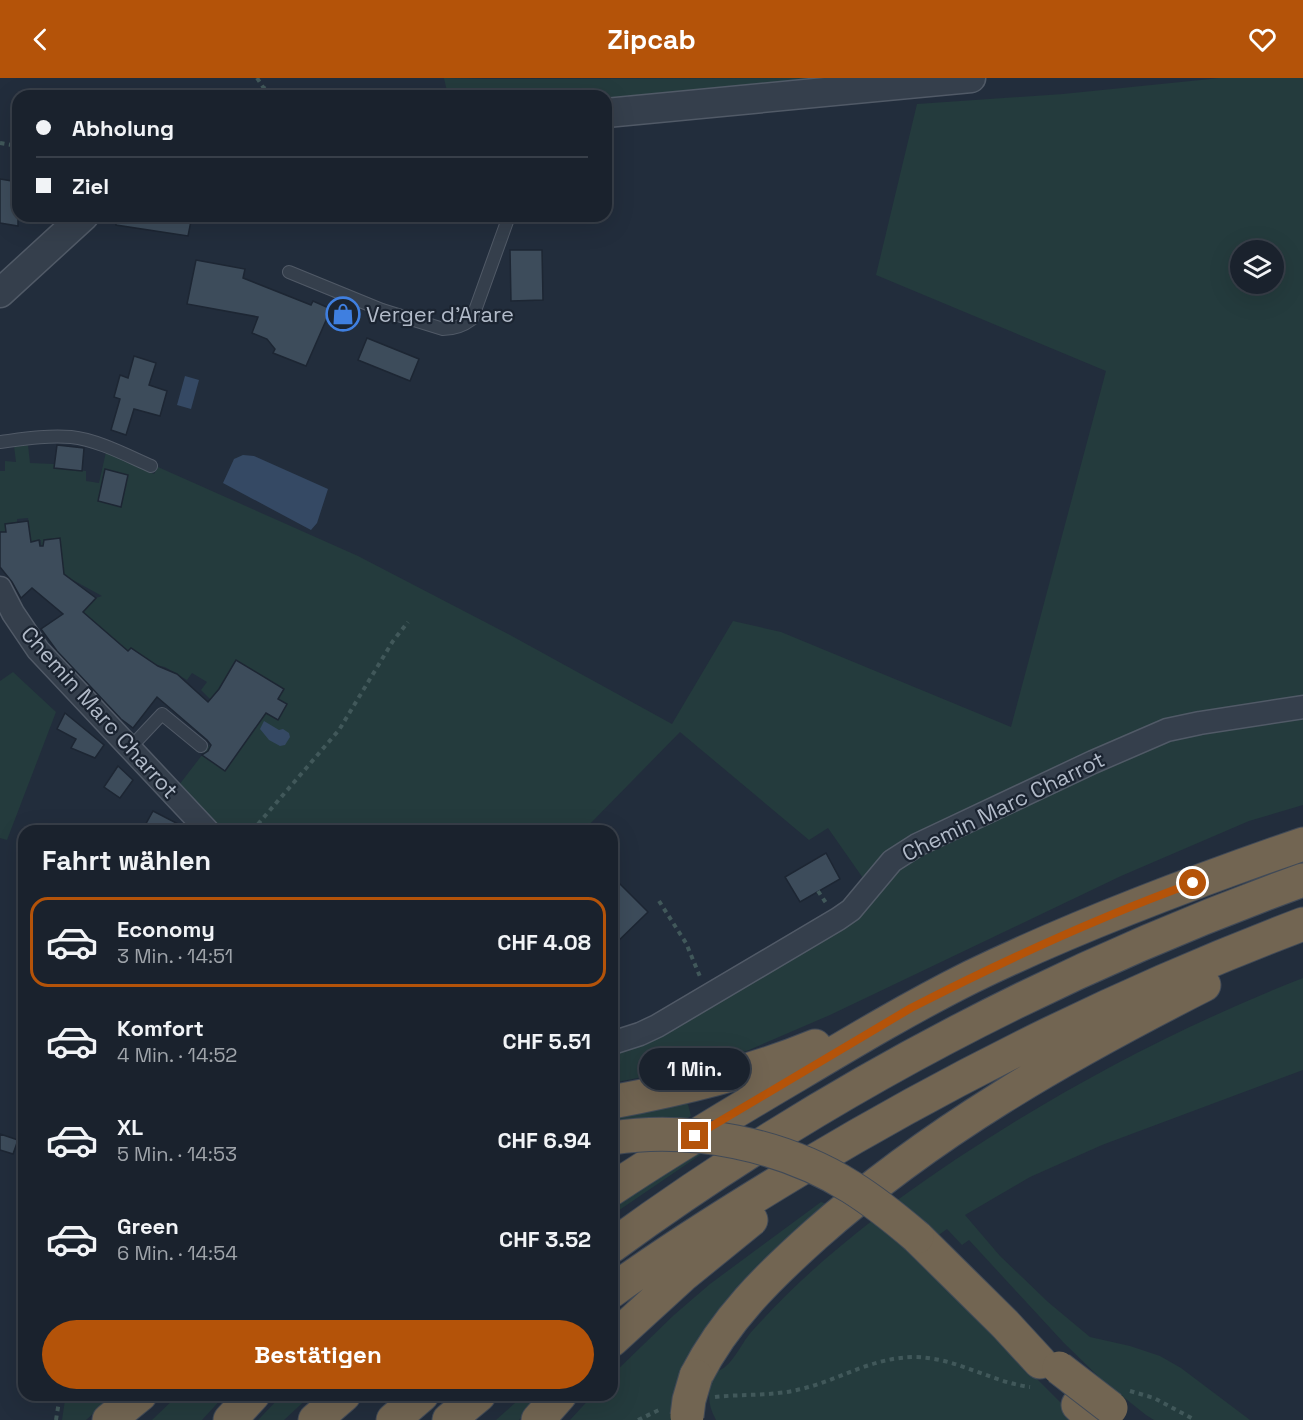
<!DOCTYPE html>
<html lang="de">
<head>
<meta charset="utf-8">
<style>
	body { margin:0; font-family:"Space Grotesk",sans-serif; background:#232a35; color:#f1f3f6; height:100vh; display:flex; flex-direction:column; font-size:22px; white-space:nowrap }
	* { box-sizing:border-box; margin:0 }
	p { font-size:20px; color:#9fa4aa }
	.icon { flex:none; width:33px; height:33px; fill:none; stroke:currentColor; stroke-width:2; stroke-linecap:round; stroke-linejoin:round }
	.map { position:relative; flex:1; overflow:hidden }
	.panel { position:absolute; left:18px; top:747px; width:600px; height:576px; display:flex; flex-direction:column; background:#1a222d; border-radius:18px; box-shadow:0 6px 24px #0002,0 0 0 2px #383f49 }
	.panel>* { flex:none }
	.hud { position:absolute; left:12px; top:12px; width:600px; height:132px; border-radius:18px; box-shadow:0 6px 24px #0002,0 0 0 2px #383f49; display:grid; align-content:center; height:132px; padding:0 24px; background:#1a222d }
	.tools { position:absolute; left:1230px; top:162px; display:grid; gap:12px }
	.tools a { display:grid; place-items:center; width:54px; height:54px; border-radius:50%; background:#1a222d; box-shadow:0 6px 24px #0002,0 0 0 2px #383f49; font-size:30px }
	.end { position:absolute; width:27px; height:27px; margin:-14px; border:8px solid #b45309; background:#fff; box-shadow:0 0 0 3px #fff }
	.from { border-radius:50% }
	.bubble { position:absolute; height:42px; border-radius:21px; background:#1a222d; box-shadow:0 6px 24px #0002,0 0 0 2px #383f49; font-size:20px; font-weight:700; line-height:42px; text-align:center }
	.hud b { display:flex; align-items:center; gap:21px; height:57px; font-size:22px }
	.hud b+b { border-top:2px solid #383f49 }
	.hud i { width:15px; height:15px; background:#f1f3f6 }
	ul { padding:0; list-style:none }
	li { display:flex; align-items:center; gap:18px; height:90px; margin:0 12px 9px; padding:0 12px; border:3px solid transparent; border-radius:18px }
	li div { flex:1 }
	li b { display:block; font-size:22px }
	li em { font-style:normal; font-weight:700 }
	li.current { border-color:#b45309 }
	li>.icon { width:54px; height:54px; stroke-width:1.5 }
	h2 { padding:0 24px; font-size:27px; line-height:72px }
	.primary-button { display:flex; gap:12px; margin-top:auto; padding:12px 24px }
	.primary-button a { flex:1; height:69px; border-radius:36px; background:#b45309; color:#fff; font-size:24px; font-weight:700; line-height:69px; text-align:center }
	header { display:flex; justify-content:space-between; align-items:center; height:78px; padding:0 24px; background:#b45309; color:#fff; font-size:27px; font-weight:700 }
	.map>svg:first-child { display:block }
	.green { fill:#243b3d; fill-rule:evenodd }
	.water { fill:#354964 }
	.building { fill:#3d4c5b; stroke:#1d2633; stroke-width:1.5 }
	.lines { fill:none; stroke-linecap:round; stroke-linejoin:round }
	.service-casing { stroke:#515a67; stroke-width:14 }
	.minor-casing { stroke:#515a67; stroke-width:25 }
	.tertiary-casing { stroke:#515a67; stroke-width:31 }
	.motorway-casing { stroke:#414a57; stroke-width:35 }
	.path { stroke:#41585a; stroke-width:4; stroke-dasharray:4.5 4.5; stroke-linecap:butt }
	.service { stroke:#353f4c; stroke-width:12 }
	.minor { stroke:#353f4c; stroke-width:22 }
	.tertiary { stroke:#353f4c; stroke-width:28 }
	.motorway { stroke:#726552; stroke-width:33 }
	.motorway-bridge-casing { stroke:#414a57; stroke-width:35; stroke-linecap:butt }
	.motorway-bridge { stroke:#726552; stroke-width:33 }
	.route { stroke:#b45309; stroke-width:8 }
	.labels { text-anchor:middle; stroke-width:4.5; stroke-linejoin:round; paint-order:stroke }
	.poi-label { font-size:22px; fill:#b1bac8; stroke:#1b2431; text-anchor:start }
	.street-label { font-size:22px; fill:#b1bac8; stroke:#1b2431 }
</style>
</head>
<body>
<header><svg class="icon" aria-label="back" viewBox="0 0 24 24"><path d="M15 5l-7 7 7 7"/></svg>Zipcab<svg class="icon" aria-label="heart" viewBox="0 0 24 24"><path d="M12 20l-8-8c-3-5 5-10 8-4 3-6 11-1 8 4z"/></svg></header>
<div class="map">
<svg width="1303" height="1342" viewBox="0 0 1303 1342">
	<rect width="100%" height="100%" fill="#222d3c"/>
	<path class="green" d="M444,0L488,1L831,0L606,22V18H448Z
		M1220,0H1303V622L1196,637L865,803L828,750L809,762L680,654L583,753H223L179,707L219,655L197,637L210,621L201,612L207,604L192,595L187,602L165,589L156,587L132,570L127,574L83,534L96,520L102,518L42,485L41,462L31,464L28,440L17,441V444L5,446L6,454H0V393H5V383L16,384L14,368L28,367L30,385L54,386V390L86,393V403L99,405L106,374L154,396L158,389L358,478L510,557L672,646L733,543L781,554L1011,649L1106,293L876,197L917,26L1063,16ZM1240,172H1274V206H1240Z
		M13,594L56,634L7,762L0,760V603Z
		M1303,639V727L1249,743L1121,798L830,937L742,975L699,988L612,1005V973L936,766L1148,670L1180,661Z
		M1303,900V992L1102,1067L1030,1099L965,1137L1000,1178L1048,1224L1090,1259L1130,1268L1160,1278L1181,1290L1250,1342H1154L1146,1337L1102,1302L1064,1265L969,1162L962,1167L947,1151L936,1159L896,1123C1022,1032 1158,957 1303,900Z
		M686,1019L691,1038L681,1044L612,1047V1035Z
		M697,1073L703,1075L612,1137V1131Z
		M821,1124L836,1129L674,1342H570L593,1317H612V1297L674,1237L710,1206Z
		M873,1142L917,1181L1078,1342H716C706,1324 707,1310 718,1293C733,1288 742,1263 753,1252C792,1209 828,1177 873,1142Z
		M75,1317H114L86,1342H62L65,1322L69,1323Z
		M178,1317H225L202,1342H152Z
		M282,1317H311L284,1342H258Z
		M524,1317H539L519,1342H496Z"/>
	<path class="water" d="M185,298L199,302L191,331L177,327Z
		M243,377L254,378L328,411L317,445L311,452L223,405L234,381Z
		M264,643L279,652L283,651L289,655L290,659L285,667L280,668L269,662L260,651Z"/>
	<path class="building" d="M0,101L18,104V148L0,145Z
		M116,138H192L188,158L116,147Z
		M510,172H542L543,222L511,223Z
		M196,182L245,191L243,200L311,227L313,223L331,231L306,288L273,275L275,271L267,261L252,255L258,239L187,226Z
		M367,260L419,281L410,303L358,282Z
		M134,278L156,285L149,307L167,313L160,338L134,331L126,357L111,352L120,321L114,319L120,297L128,300Z
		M57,367L84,370L82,393L54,390Z
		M105,391L128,397L121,429L98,423Z
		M28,443L31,464L39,462L40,468H43L44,462L60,460L64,496L96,520L83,534L128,573L131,570L158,588L177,596L208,624L219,611L236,582L284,611L278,621L287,626L278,642L266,635L225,693L202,677L208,673L211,667L207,662L157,619L133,650L121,641L57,573L41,551L63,536L32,510L21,520L12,504L0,489V454H6L5,446Z
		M65,635L104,667L95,680L71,670L76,661L57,651Z
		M118,688L133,702L120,720L104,709Z
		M153,733L186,750L189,753H142Z
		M826,775L840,801L800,824L785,799Z
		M620,806L648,834L612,869V814Z
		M0,1056L18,1062L13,1076L0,1072Z"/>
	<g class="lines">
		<g class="service-casing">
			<path id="service" d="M289,194L382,232L443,251C454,251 463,248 472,241L509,138
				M0,364C23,361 47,357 71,359C98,362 126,377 151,388
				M130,670L162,636L201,668"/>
		</g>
		<g class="minor-casing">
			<path id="minor" d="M0,510L13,535L38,572L208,753
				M612,965L640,956L657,948L838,841L851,832L892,783L917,767L1093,684L1167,652L1200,645L1303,629"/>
		</g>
		<g class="tertiary-casing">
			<path id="tertiary" d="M606,35L971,0
				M0,215L84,138"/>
		</g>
		<g class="motorway-casing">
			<path id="motorway" d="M612,1024C681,1011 749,995 815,968
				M612,1111C672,1071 734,1034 797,997C854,963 911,929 971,899C1078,847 1190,805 1303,766
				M917,1159L1005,1246L1040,1284
				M612,1168C823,1014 1058,891 1303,802
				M612,1213C673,1169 737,1129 802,1090C962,994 1129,912 1303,846
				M612,1262L682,1198L751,1142
				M696,1298C725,1241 768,1199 815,1157C931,1054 1066,977 1204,907
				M1078,1327L1094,1342
				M109,1342L140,1317
				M230,1342L253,1317
				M315,1342L344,1317
				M393,1342L422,1317
				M449,1342L479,1317
				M538,1342L560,1317"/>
		</g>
		<path class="path" d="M257,0L263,9L275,18
			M0,65L18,68
			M252,753L339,652L393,563L408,544
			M818,813L826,825
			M659,823L686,865L701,901
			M1130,1313L1154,1320L1195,1342
			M715,1319C742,1316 771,1318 797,1312C839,1303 870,1279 916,1279C957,1280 991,1304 1030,1309
			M56,1342L60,1317
			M638,1342L661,1331"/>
		<use href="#service" class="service"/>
		<use href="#minor" class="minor"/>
		<use href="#tertiary" class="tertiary"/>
		<use href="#motorway" class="motorway"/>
		<g class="motorway-bridge-casing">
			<path id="motorway-bridge" d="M612,1060C692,1048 782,1066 851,1109C875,1124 896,1141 917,1159
				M1059,1290L1111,1330
				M687,1338L689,1322L696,1298"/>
		</g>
		<use href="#motorway-bridge" class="motorway-bridge"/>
	</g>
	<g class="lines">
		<path class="route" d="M695,1058L911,930C1003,883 1096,840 1193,805"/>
	</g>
	<defs>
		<g id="shop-ring" transform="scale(1.725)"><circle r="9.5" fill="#1b2431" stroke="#3f7fe0" stroke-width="1.5"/><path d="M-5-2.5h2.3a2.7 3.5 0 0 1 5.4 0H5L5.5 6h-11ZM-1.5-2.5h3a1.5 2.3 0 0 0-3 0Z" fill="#3f7fe0"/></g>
	</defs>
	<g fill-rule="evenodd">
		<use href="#shop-ring" x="343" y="236"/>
	</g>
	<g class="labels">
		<g class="poi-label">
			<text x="366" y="244">Verger d'Arare</text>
		</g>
		<g class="street-label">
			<text transform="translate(100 634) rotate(48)" y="8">Chemin Marc Charrot</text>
			<text transform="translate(1003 728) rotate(-26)" y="8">Chemin Marc Charrot</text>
		</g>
	</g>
</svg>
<div class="tools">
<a><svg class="icon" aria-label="layers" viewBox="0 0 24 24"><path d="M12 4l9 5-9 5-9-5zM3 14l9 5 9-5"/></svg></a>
</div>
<i class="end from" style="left:1193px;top:805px"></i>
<i class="end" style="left:695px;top:1058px"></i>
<div class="bubble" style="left:639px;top:970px;width:111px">1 Min.</div>
<div class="hud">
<b><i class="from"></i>Abholung</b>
<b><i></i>Ziel</b>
</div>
<section class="panel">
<h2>Fahrt wählen</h2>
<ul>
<li class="current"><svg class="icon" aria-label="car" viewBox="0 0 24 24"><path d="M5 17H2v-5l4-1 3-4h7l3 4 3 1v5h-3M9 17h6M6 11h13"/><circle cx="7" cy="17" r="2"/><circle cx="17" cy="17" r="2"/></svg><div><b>Economy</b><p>3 Min. · 14:51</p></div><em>CHF 4.08</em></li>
<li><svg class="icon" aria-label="car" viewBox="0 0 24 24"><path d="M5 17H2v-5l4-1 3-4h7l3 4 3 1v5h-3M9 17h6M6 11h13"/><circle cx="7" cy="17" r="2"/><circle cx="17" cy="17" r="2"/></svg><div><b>Komfort</b><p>4 Min. · 14:52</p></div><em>CHF 5.51</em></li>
<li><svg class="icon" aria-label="car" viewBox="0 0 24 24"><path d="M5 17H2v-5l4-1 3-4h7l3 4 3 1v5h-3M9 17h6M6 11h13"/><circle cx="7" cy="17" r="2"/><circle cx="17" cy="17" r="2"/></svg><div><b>XL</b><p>5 Min. · 14:53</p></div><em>CHF 6.94</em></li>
<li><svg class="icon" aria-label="car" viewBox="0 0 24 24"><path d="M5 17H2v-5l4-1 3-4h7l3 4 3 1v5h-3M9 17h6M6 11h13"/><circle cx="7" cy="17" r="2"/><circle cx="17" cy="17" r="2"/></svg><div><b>Green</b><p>6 Min. · 14:54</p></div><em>CHF 3.52</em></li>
</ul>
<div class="primary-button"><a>Bestätigen</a></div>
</section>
</div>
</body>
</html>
